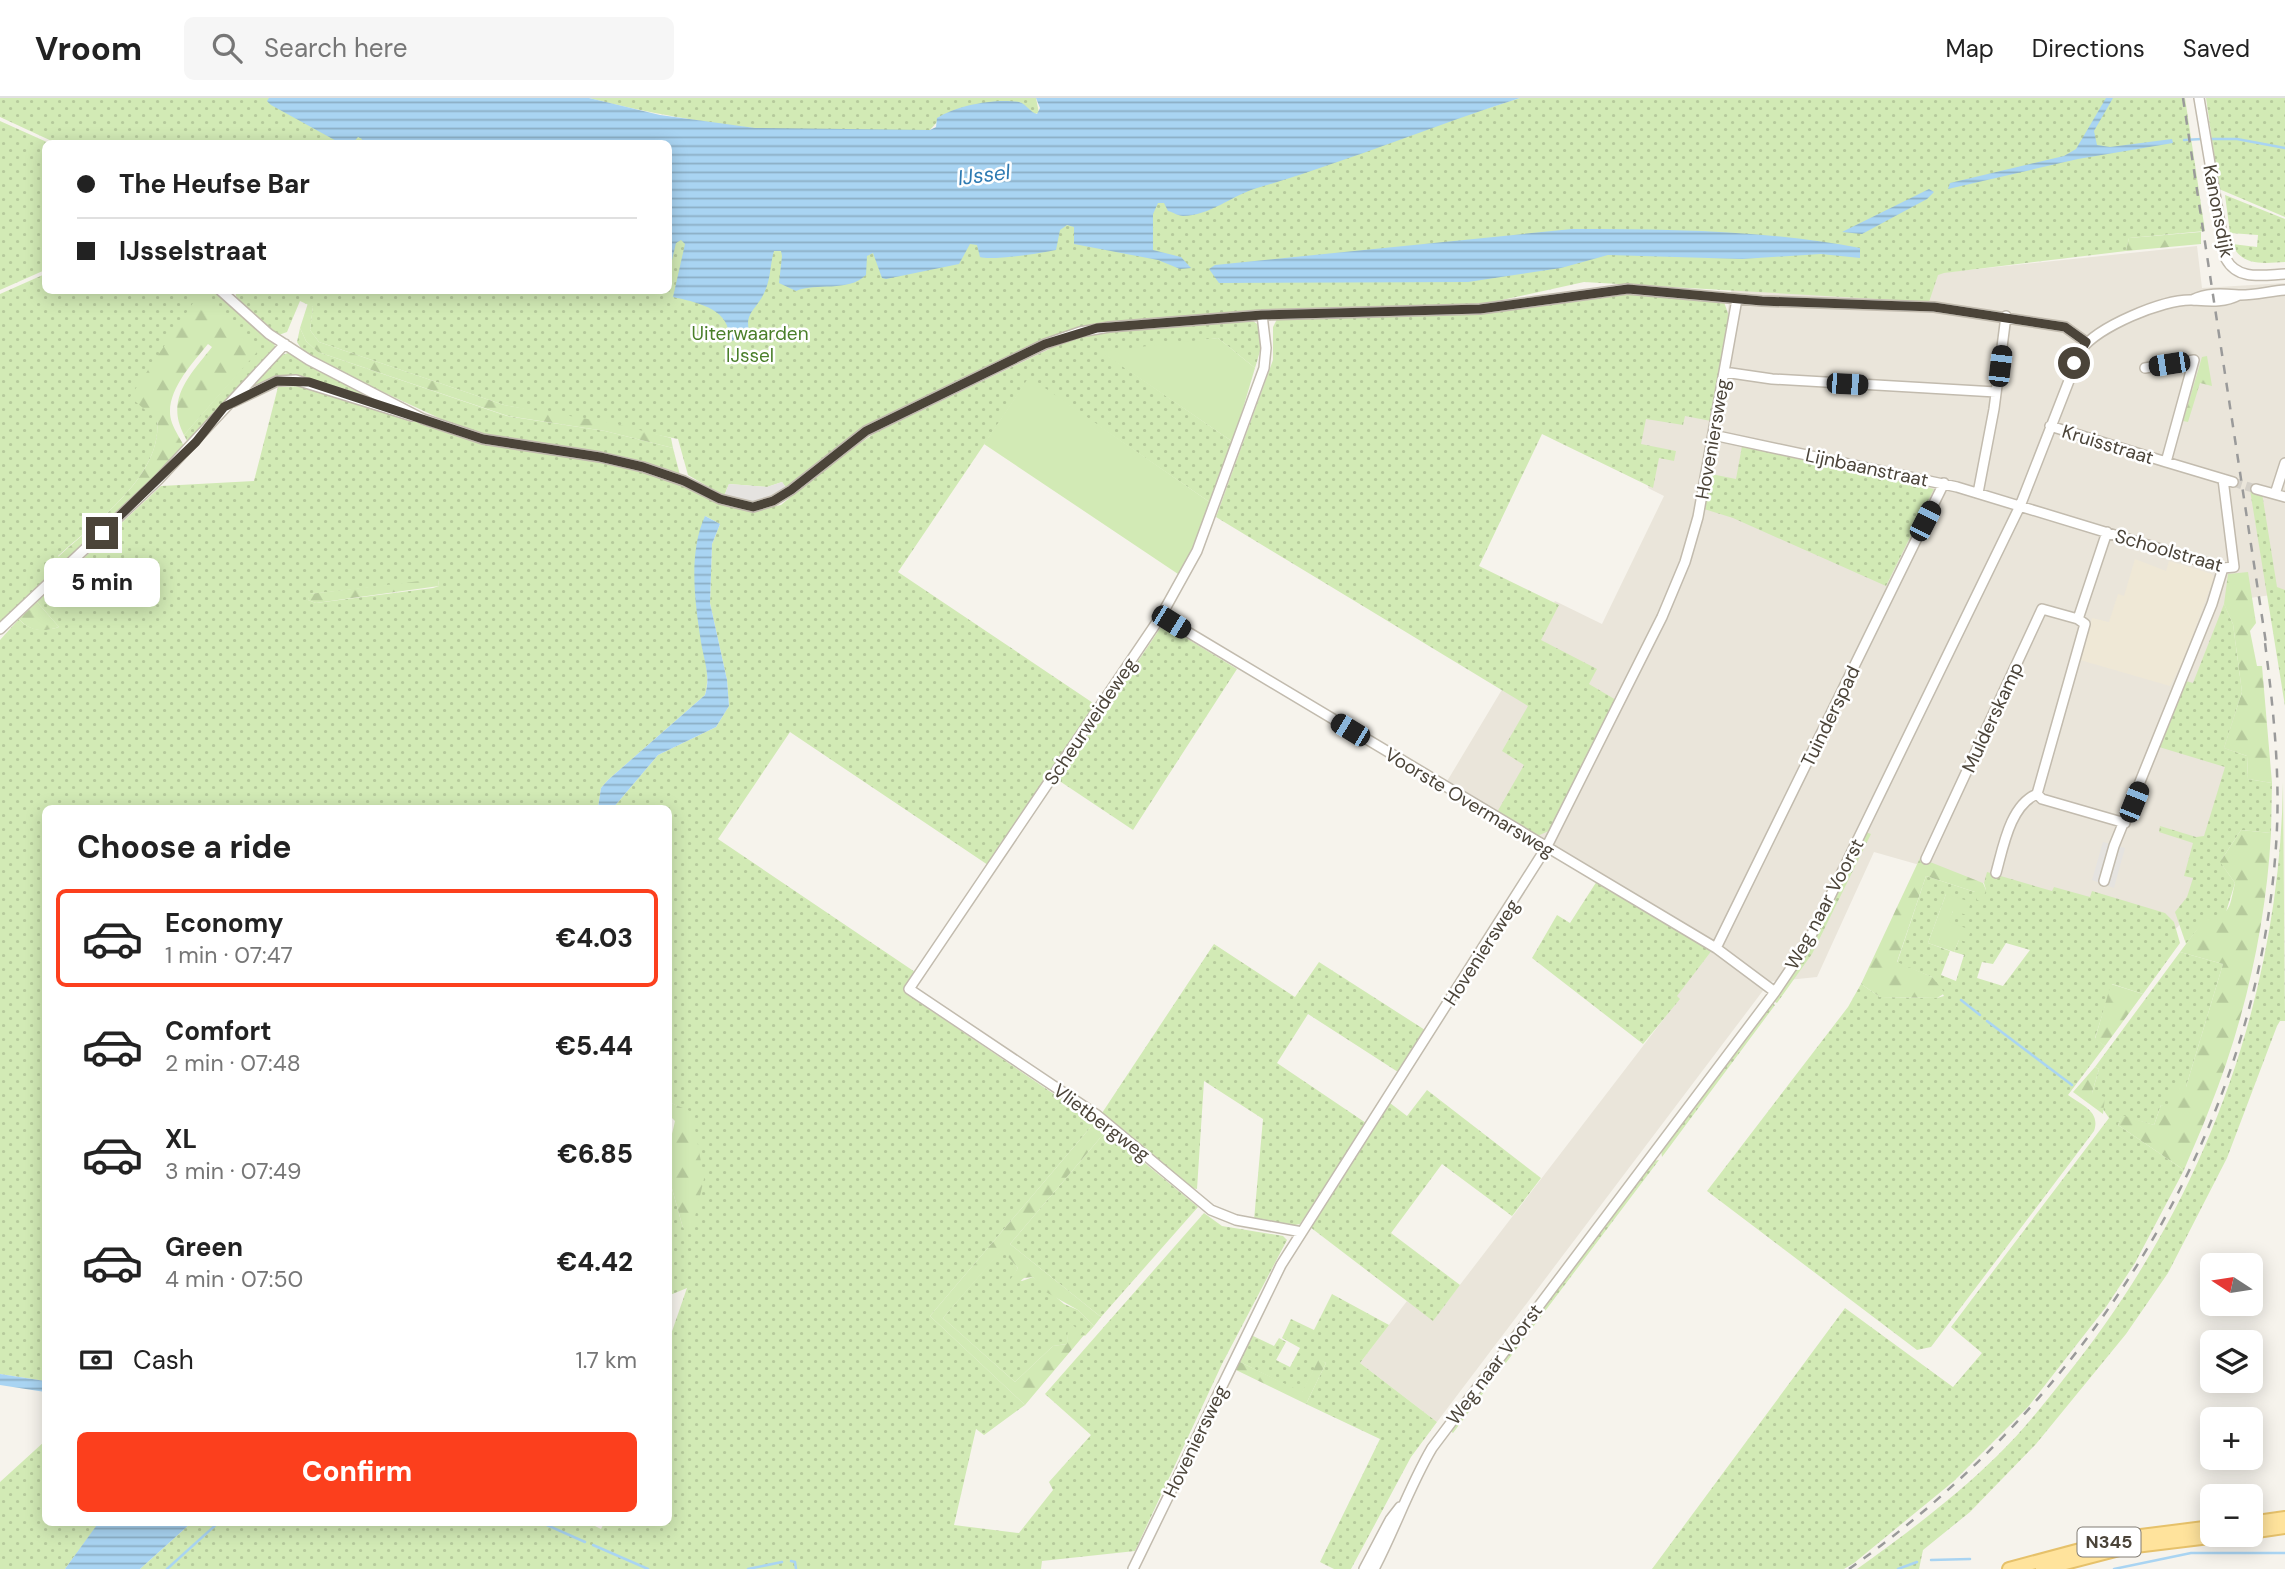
<!DOCTYPE html>
<html lang="en">
<head>
<meta charset="utf-8">
<style>
	body { margin:0; font-family:"DM Sans",sans-serif; background:#f6f6f6; color:#222; height:100vh; display:flex; flex-direction:column; font-size:26px; white-space:nowrap }
	* { box-sizing:border-box; margin:0 }
	p { font-size:23px; color:#767676 }
	.icon { flex:none; width:38px; height:38px; fill:none; stroke:currentColor; stroke-width:2; stroke-linecap:round; stroke-linejoin:round }
	.map { position:relative; flex:1; overflow:hidden }
	.side { position:absolute; left:42px; top:707px; width:630px; height:721px; display:flex; flex-direction:column; background:#fff; border-radius:10px; box-shadow:0 4px 18px #0003 }
	.side>* { flex:none }
	.top-card { position:absolute; left:42px; top:42px; width:630px; height:154px; border-radius:10px; box-shadow:0 4px 18px #0003; display:grid; align-content:center; height:154px; padding:0 35px; background:#fff }
	.needle { width:46px; rotate:282deg }
	.tools { position:absolute; left:2200px; top:1155px; display:grid; gap:14px }
	.tools a { display:grid; place-items:center; width:63px; height:63px; border-radius:10px; background:#fff; box-shadow:0 4px 18px #0003; font-size:35px }
	.end { position:absolute; width:32px; height:32px; margin:-16px; border:9px solid #4b4439; background:#fff; box-shadow:0 0 0 4px #fff }
	.from { border-radius:50% }
	.bubble { position:absolute; height:49px; border-radius:10px; background:#fff; box-shadow:0 4px 18px #0003; font-size:23px; font-weight:800; line-height:49px; text-align:center }
	.car { position:absolute; width:21px; height:42px; margin:-21px -10px; border-radius:9px; box-shadow:0 0 5px 2px #0007; background:linear-gradient(#222 24%,#8ab4d8 0 40%,#222 0 76%,#8ab4d8 0 86%,#222 0) }
	.top-card b { display:flex; align-items:center; gap:24px; height:66px; font-size:26px }
	.top-card b+b { border-top:2px solid #e0e0e0 }
	.top-card i { width:18px; height:18px; background:#222 }
	ul { padding:0; list-style:none }
	li { display:flex; align-items:center; gap:21px; height:98px; margin:0 14px 10px; padding:0 21px; border:4px solid transparent; border-radius:10px }
	li div { flex:1 }
	li b { display:block; font-size:26px }
	li em { font-style:normal; font-weight:800 }
	li.active { border-color:#fc3f1d }
	li>.icon { width:63px; height:63px; stroke-width:1.5 }
	h2 { padding:0 35px; font-size:32px; line-height:84px }
	.pay { display:flex; align-items:center; gap:18px; height:77px; padding:0 35px; font-size:26px }
	.pay p { margin-inline-start:auto }
	.primary-button { display:flex; gap:14px; margin-top:auto; padding:14px 35px }
	.primary-button a { flex:1; height:80px; border-radius:10px; background:#fc3f1d; color:#fff; font-size:28px; font-weight:800; line-height:80px; text-align:center }
	header { display:flex; align-items:center; gap:42px; box-sizing:border-box; height:98px; padding:0 35px; background:#fff; border-bottom:2px solid #e0e0e0 }
	header strong { font-size:33px }
	nav { display:flex; gap:38px; margin-inline-start:auto; font-size:24px }
	.search { width:490px; height:63px; background:#f6f6f6; display:flex; align-items:center; gap:18px; box-sizing:border-box; padding:0 24px; border-radius:10px; color:#767676; font-size:26px }
	.map>svg:first-child { display:block }
	.residential { fill:#eae5da }
	.education { fill:#efe8d6 }
	.grass { fill:url(#grass-dots); fill-rule:evenodd }
	.forest { fill:url(#forest-firs) }
	.garden { fill:#d2eab5 }
	.parking { fill:#e5e3e0 }
	.water { fill:url(#water-rules) }
	.lines { fill:none; stroke-linecap:round; stroke-linejoin:round }
	.stream { stroke:#a9d4f2; stroke-width:2.5 }
	.minor-tunnel { stroke:#d4d0c8; stroke-width:9; stroke-dasharray:9 4.5; stroke-linecap:butt }
	.minor-casing { stroke:#c2bbae; stroke-width:12 }
	.major-casing { stroke:#e6c16a; stroke-width:16 }
	.minor { stroke:#fff; stroke-width:9 }
	.major { stroke:#ffe39c; stroke-width:12 }
	.rail { stroke:#9a9a9a; stroke-width:2.5; stroke-dasharray:9 9; stroke-linecap:butt }
	.route { stroke:#4b4439; stroke-width:9 }
	.labels { text-anchor:middle; stroke-width:5; stroke-linejoin:round; paint-order:stroke }
	.shield { fill:#fff; stroke:#817c74; stroke-width:2 }
	.shield-label { font-size:18px; font-weight:bold; fill:#4b4439 }
	.street-label { font-size:19px; fill:#4b4439; stroke:#fff }
	.park-label { font-size:19px; fill:#4a7f2a; stroke:#fff }
	.water-label { font-size:21px; font-style:italic; fill:#2e7ab2; stroke:#fff }
</style>
</head>
<body>
<header>
<strong>Vroom</strong>
<div class="search"><svg class="icon" aria-label="search" viewBox="0 0 24 24"><circle cx="10" cy="10" r="6"/><path d="M15 15l6 6"/></svg>Search here</div>
<nav><a>Map</a><a>Directions</a><a>Saved</a></nav>
</header>
<div class="map">
<svg width="2285" height="1471" viewBox="0 0 2285 1471">
	<defs>
		<pattern id="grass-dots" width="8" height="8" patternUnits="userSpaceOnUse" patternTransform="scale(1.75)"><rect width="8" height="8" fill="#d2eab5"/><path d="M2 2h.1M6 6h.1" fill="none" stroke="#b6ca9c" stroke-width="1.8" stroke-linecap="round"/></pattern>
		<pattern id="forest-firs" width="22" height="20" patternUnits="userSpaceOnUse" patternTransform="scale(1.75)"><rect width="22" height="20" fill="#d2eab5"/><path d="M5 1l3.5 6h-7zM16 11l3.5 6h-7z" fill="#b6ca9c"/></pattern>
		<pattern id="water-rules" width="6" height="5" patternUnits="userSpaceOnUse" patternTransform="scale(1.75)"><rect width="6" height="5" fill="#a9d4f2"/><path d="M0 2.5h6" fill="none" stroke="#8caec5"/></pattern>
	</defs>
	<rect width="100%" height="100%" fill="#f6f3ec"/>
	<path class="residential" d="M2197,148L2202,190L2285,185V495L2229,503L2239,665L2186,820L2169,838L1874,754L1817,879L1768,884L1446,685L1555,503L1602,526L1664,398L1648,390L1656,352L1635,347L1644,306L1708,319L1733,184H1854Z
		M1713,851L1765,890L1437,1324L1360,1265L1407,1203L1433,1222L1679,901L1676,898Z"/>
	<path class="education" d="M2135,461L2166,473L2169,463L2212,476L2214,480L2183,563L2170,588L2080,562L2092,520L2109,524L2118,496L2124,498Z"/>
	<path class="grass" d="M0,0H305L378,45H56L0,19Z
		M589,0H1036L1039,15L1034,16L1020,4L937,24L930,32C817,43 699,28 589,0Z
		M1520,0H2185L2205,133L2129,140L2126,153L1944,175L1938,177L1929,204L1584,184L1493,204L1455,208L1252,213L1099,226L1052,239L943,292L879,326L787,391L782,384L767,389L729,386L724,398L688,377L678,341L504,307L319,244L310,232L313,209L300,203L287,234L276,238C261,225 238,214 235,193L668,192L669,138L1415,21L1441,25Z
		M2206,0H2285V119L2219,91Z
		M0,23L49,45L46,46L45,172L0,192Z
		M2225,97L2285,121V164C2264,165 2242,169 2232,146L2257,149L2258,137L2230,135Z
		M45,176L46,192L218,193L273,243L276,251L188,345L184,337L256,254L199,197L157,322C163,378 95,424 58,458L63,465L0,526V196Z
		M1622,196L1724,204L1729,218L1711,323L1685,318L1683,327L1646,321L1641,346L1676,353L1674,363L1659,360L1653,390L1542,336L1479,468L1559,507L1541,542L1597,571L1589,586L1616,602L1551,732L1535,739L1496,716L1524,667L1502,653L1528,608L1216,419L1273,262V229L1277,221L1496,213Z
		M1253,223L1260,228L1263,243L1255,270L1218,240L1105,256L1233,344L1211,405L1029,280L898,474L1096,607L988,767L790,634L718,741L915,874L904,894L1095,1024L930,1218L1025,1307L984,1337L976,1331L954,1427L1019,1435L1053,1392L1049,1384L1091,1337L1045,1296L1204,1115L1222,1128L1283,1138L1287,1142L1222,1266L1135,1453L1042,1463L1041,1471H140L191,1425L587,1424L601,1431L604,1425L668,1424L669,1242L687,1190L670,1197L669,1200V1069L674,1077L671,1087L683,1130L692,1015L669,1004L668,710H613L658,657L716,629L729,608L727,582L710,505L712,446L720,426L705,418C702,443 696,470 696,495C696,526 713,570 705,597L608,682L601,690L598,710H46L45,1283L0,1276V542L19,521C29,533 44,534 59,529L37,504L161,388L254,383L278,289L308,288L453,336L632,371L678,385L714,404L749,413L781,407L831,365L875,335L1072,240L1105,232ZM438,482L439,488L433,490L316,505L308,502L310,496Z
		M300,230L306,243L318,254L507,318L605,333L673,350L680,377L467,333L318,264L304,255L297,244Z
		M288,255L292,256L402,312C341,291 299,264 238,298L279,258Z
		M1742,348L1934,391L1886,488L1733,420L1704,411L1711,376L1736,381Z
		M2250,392L2262,395L2277,489L2285,492V608Z
		M2224,506L2233,526L2242,594L2224,650L2247,658L2248,681L2272,685L2271,735L2241,732L2222,761L2223,768L2235,785L2226,814L2220,820C2201,821 2198,832 2186,846L2175,814L2187,799L2193,780L2184,778L2193,745L2159,734L2160,728L2196,739L2204,738L2225,669L2159,649L2186,583L2193,585Z
		M1163,526L1237,571L1133,732L1058,682Z
		M2283,684L2285,923H2280L2277,928L2227,1060L2168,1175L2126,1236L2036,1346L1970,1414L1923,1452L1919,1471H1857C1906,1436 1954,1400 1997,1358C2022,1334 2044,1306 2066,1278C2202,1109 2280,902 2283,684Z
		M1866,734L1871,736L1812,856L1777,905L1773,903L1807,853Z
		M1987,774L2052,793L2054,789L2090,799L2092,793L2165,815L2174,824L2180,845L2143,896L2112,886L2095,940L2105,948L2068,997C2081,1007 2101,1013 2094,1033L1931,1249L1917,1252L1707,1093L1848,909L1861,886L1880,899L1937,900L1944,898L1932,879L1897,865L1926,778L1975,794L1986,792L1984,785ZM1946,796L1953,813L1948,824L1959,842L1954,854L1964,857L1956,883L1941,877L1950,853L1928,845ZM2006,845L2030,852L2003,888L1977,880L1982,864L1993,866Z
		M1597,783L1713,851L1677,898L1680,901L1643,946L1532,860L1557,817L1570,825Z
		M1214,846L1295,899L1319,864L1425,932L1398,974L1308,916L1277,965L1366,1025L1300,1126L1290,1128L1254,1122L1263,1021L1204,983L1197,1091L1191,1090L1102,1015Z
		M2180,854L2223,866L2186,989L2167,1010L2161,1007L2154,1027L2122,1018L2118,1027L2184,1072L2135,1165L2106,1209L2028,1309L1954,1383L1854,1465L1844,1471H1652L1845,1210L1953,1289L1982,1255L1951,1229L2109,1020L2092,995L2099,971L2095,969Z
		M1772,905L1775,907L1662,1059L1661,1052Z
		M1427,992L1541,1080L1512,1118L1442,1066L1391,1135L1460,1187L1433,1223L1310,1129L1390,1005L1407,1018Z
		M1106,1033L1198,1109L1101,1219L1010,1146Z
		M1659,1062L1453,1335L1449,1332L1653,1063Z
		M1002,1151L1018,1170L1013,1179L1022,1183L1033,1179L1064,1206L1078,1212L1094,1228L1085,1238L1069,1225L1067,1246L1053,1248L1015,1284L943,1220Z
		M1332,1196L1389,1227L1360,1265L1437,1324L1411,1359L1351,1471H1334L1320,1464L1380,1341L1306,1306L1326,1265L1319,1262L1302,1295L1238,1263L1251,1237L1274,1248L1279,1240L1286,1244L1276,1262L1290,1269L1300,1250L1282,1240L1291,1221L1314,1232Z
		M45,1343L46,1424L99,1425L65,1471H0V1384Z"/>
	<path class="forest" d="M2201,134V146L2126,153L2129,140Z
		M199,196L257,254L184,337C165,301 190,277 212,249L208,246C192,266 162,297 172,325C175,333 181,342 185,350L63,465L58,459C95,424 163,378 157,322L130,299Z
		M308,205L313,209L310,232L319,244L504,307L612,325L671,340L673,350L605,333L508,318L318,254L306,243L300,230Z
		M2207,258L2212,288L2200,285L2188,324L2183,323L2202,259Z
		M2248,474L2256,525L2250,533L2257,568H2262L2272,685L2248,681L2247,658L2224,650L2242,594L2233,526L2224,506L2228,476Z
		M429,482H438L439,488L316,505L308,502L309,496Z
		M37,504L59,529C44,534 30,534 19,521Z
		M2241,732L2271,735C2266,829 2244,925 2209,1012C2201,1033 2192,1052 2184,1072L2118,1027L2122,1017L2154,1027L2161,1007L2167,1009L2175,987L2186,989L2223,866L2180,854L2204,822C2232,813 2228,815 2235,785L2220,764Z
		M1920,760L1983,785L1986,792L1982,804L1977,802L1975,794L1926,778L1897,864L1932,879L1945,895L1937,900L1880,899L1861,886Z
		M2111,886L2143,896L2105,948L2095,941Z
		M2095,969L2099,971L2092,995L2105,999L2103,1016L2073,994Z
		M669,1004L692,1014L704,1081L691,1135L683,1130L671,1087L673,1078C664,1059 671,1042 675,1023L669,1017Z
		M1095,1024L1106,1033L1010,1146L1101,1219L1094,1228L1078,1212L1046,1194L1033,1179L1024,1180L1013,1189L1010,1182L1018,1170L1002,1152L943,1220L1015,1284L1053,1248L1067,1246L1068,1224L1085,1236L1025,1307L930,1218Z
		M1319,1261L1326,1265L1306,1306L1234,1271L1238,1263L1302,1294Z"/>
	<path class="garden" d="M1218,240L1255,270L1233,344L1104,256V253Z
		M1029,279L1211,405L1181,478L984,346Z
		M1946,796L1971,804L1967,817L1953,813L1949,824L1971,832L1967,844L1959,842L1954,854L1928,845Z"/>
	<path class="parking" d="M782,384L787,391L761,403H742L724,398L729,386L767,389Z
		M2103,744L2125,750L2114,790L2092,782Z"/>
	<path class="water" d="M269,0H589L660,17L755,30L930,32L936,29L937,20C957,7 996,0 1019,4C1027,6 1029,14 1037,16L1040,10L1036,0H1520C1432,28 1346,64 1257,90C1233,97 1209,118 1183,118C1178,118 1173,114 1168,113L1164,105H1158L1153,116V152L1181,159L1191,170L1180,171L1158,162L1074,146V129L1067,127L1060,132L1056,152C1043,155 990,163 980,159L977,147L970,146L959,166L886,181L882,180L873,155L867,158L866,177C847,195 817,184 796,193L779,185L782,158L781,153H774C770,166 771,180 765,193C756,214 742,214 751,240L728,243C734,211 695,204 673,199L685,146L681,142L676,145L669,175L668,46H361L362,41L358,39L353,45H340L271,7L267,3Z
		M2106,0H2113L2094,33L2097,47L2110,49L2172,41L2173,45L2078,61L1948,91L1950,85L2064,58L2076,51Z
		M1929,91L1934,94L1927,101L1862,136L1842,134Z
		M1572,131C1668,131 1766,132 1860,150V160L1821,156L1742,161L1608,157L1561,170L1468,184L1219,185L1209,171L1215,167Z
		M705,418L720,426L712,446L710,505L727,582L729,608L716,629L658,657L613,710H598L601,690L608,682L705,597C711,578 704,563 701,544C695,505 688,455 705,418Z
		M0,1276L45,1283V1294L0,1287Z
		M99,1424H191V1425L140,1471H65Z"/>
	<g class="lines">
		<path class="stream" d="M2209,41H2237L2285,50
			M2184,42L2202,41
			M1961,902L1980,917
			M1987,923L2072,987
			M540,1424L585,1444
			M593,1447L648,1471
			M1931,1462L1970,1461
			M791,1463L795,1464L796,1471
			M167,1471L219,1424
			M748,1471L782,1464
			M1898,1471L1917,1464
			M2114,1471L2191,1455H2285"/>
		<path class="minor-tunnel" d="M2233,384L2256,391"/>
		<g class="minor-casing">
			<path id="minor" d="M2199,0L2226,161C2238,183 2263,177 2285,176
				M220,192L269,236L309,262L423,321L483,341L600,359L643,369L684,383L720,401L753,409L773,403L791,392L866,333L1045,246L1080,234L1109,229L1262,217L1480,211L1627,191L1762,203L1934,209L2065,229L2086,244
				M2192,202C2209,194 2223,196 2241,197C2255,197 2271,193 2285,192
				M1262,217L1266,250L1264,270L1197,453L1161,518L909,891L1097,1017L1211,1112L1236,1122L1302,1134
				M2145,270L2194,262L2166,364L2233,384
				M1724,274L1772,281L1996,294
				M233,304L277,283L296,282L412,318
				M2050,328L2166,364
				M1713,337L1957,389L2223,470L2234,469L2223,381
				M2256,391L2285,399
				M1978,395L1994,311L2006,218
				M2275,396L2285,365
				M1161,518L1716,850L1775,894
				M2078,521L2085,526L2037,696L2042,701L2125,725
				M0,531L158,382L285,246
				M1926,761L2042,511L2078,521L2107,434
				M1996,775C2003,750 2010,707 2037,696
				M2104,783L2114,748L2212,506L2223,470
				M1716,850L1944,385
				M1133,1471L1281,1167L1546,750L1662,519L1685,464L1698,419L1737,201
				M1364,1471L1390,1422L1400,1409
				M1374,1471C1395,1431 1409,1389 1432,1350L1775,894L1806,848L2020,408L2081,252C2097,229 2163,201 2192,202C2209,203 2224,205 2239,197"/>
		</g>
		<g class="major-casing">
			<path id="major" d="M2250,1425L2285,1420
				M2250,1434L2285,1429
				M2009,1471L2125,1440L2212,1429
				M2042,1471L2127,1449L2226,1437"/>
		</g>
		<use href="#minor" class="minor"/>
		<use href="#major" class="major"/>
		<path class="rail" d="M2183,0L2266,545
			M1849,1471C2085,1304 2256,1041 2276,748C2281,677 2273,607 2264,537"/>
	</g>
	<g class="lines">
		<path class="route" d="M102,435L196,344L224,309L277,283L309,284L483,341L600,359L643,369L684,383L720,401L753,409L773,403L791,392L866,333L1045,246L1097,230L1262,217L1480,211L1628,191L1762,203L1934,209L2065,229L2086,244L2074,265"/>
	</g>
	<g class="labels">
		<rect class="shield" x="2077.5" y="1429.5" width="63" height="29" rx="5"/>
		<g class="shield-label">
			<text x="2109" y="1450">N345</text>
		</g>
		<g class="street-label">
			<text transform="translate(2219 113) rotate(79)" y="7">Kanonsdijk</text>
			<text transform="translate(1712 341) rotate(-80)" y="7">Hoveniersweg</text>
			<text transform="translate(2108 346) rotate(17)" y="7">Kruisstraat</text>
			<text transform="translate(1867 369) rotate(12)" y="7">Lijnbaanstraat</text>
			<text transform="translate(2169 452) rotate(16)" y="7">Schoolstraat</text>
			<text transform="translate(1830 618) rotate(-64)" y="7">Tuinderspad</text>
			<text transform="translate(1992 619) rotate(-65)" y="7">Mulderskamp</text>
			<text transform="translate(1090 623) rotate(-56)" y="7">Scheurweideweg</text>
			<text transform="translate(1470 704) rotate(31)" y="7">Voorste Overmarsweg</text>
			<text transform="translate(1824 806) rotate(-62)" y="7">Weg naar Voorst</text>
			<text transform="translate(1481 854) rotate(-57)" y="7">Hoveniersweg</text>
			<text transform="translate(1102 1024) rotate(37)" y="7">Vlietbergweg</text>
			<text transform="translate(1494 1266) rotate(-53)" y="7">Weg naar Voorst</text>
			<text transform="translate(1195 1343) rotate(-64)" y="7">Hoveniersweg</text>
		</g>
		<g class="park-label">
			<text x="750" y="242">Uiterwaarden<tspan x="750" dy="22">IJssel</tspan></text>
		</g>
		<g class="water-label">
			<text transform="translate(984 77) rotate(-7)" y="7">IJssel</text>
		</g>
	</g>
</svg>
<div class="tools">
<a><svg class="needle" viewBox="-14 -14 28 28"><path d="M0-13l5 13h-10z" fill="#e53935"/><path d="M0 13l5-13h-10z" fill="#767676"/></svg></a>
<a><svg class="icon" aria-label="layers" viewBox="0 0 24 24"><path d="M12 4l9 5-9 5-9-5zM3 14l9 5 9-5"/></svg></a>
<a>+</a>
<a>−</a>
</div>
<i class="end from" style="left:2074px;top:265px"></i>
<i class="end" style="left:102px;top:435px"></i>
<div class="bubble" style="left:44px;top:460px;width:116px">5 min</div>
<i class="car" style="left:2169px;top:266px;rotate:261deg"></i>
<i class="car" style="left:2000px;top:268px;rotate:7deg"></i>
<i class="car" style="left:1847px;top:286px;rotate:93deg"></i>
<i class="car" style="left:1925px;top:423px;rotate:27deg"></i>
<i class="car" style="left:1171px;top:524px;rotate:122deg"></i>
<i class="car" style="left:1350px;top:632px;rotate:301deg"></i>
<i class="car" style="left:2134px;top:704px;rotate:22deg"></i>
<div class="top-card">
<b><i class="from"></i>The Heufse Bar</b>
<b><i></i>IJsselstraat</b>
</div>
<section class="side">
<h2>Choose a ride</h2>
<ul>
<li class="active"><svg class="icon" aria-label="car" viewBox="0 0 24 24"><path d="M5 17H2v-5l4-1 3-4h7l3 4 3 1v5h-3M9 17h6M6 11h13"/><circle cx="7" cy="17" r="2"/><circle cx="17" cy="17" r="2"/></svg><div><b>Economy</b><p>1 min · 07:47</p></div><em>€4.03</em></li>
<li><svg class="icon" aria-label="car" viewBox="0 0 24 24"><path d="M5 17H2v-5l4-1 3-4h7l3 4 3 1v5h-3M9 17h6M6 11h13"/><circle cx="7" cy="17" r="2"/><circle cx="17" cy="17" r="2"/></svg><div><b>Comfort</b><p>2 min · 07:48</p></div><em>€5.44</em></li>
<li><svg class="icon" aria-label="car" viewBox="0 0 24 24"><path d="M5 17H2v-5l4-1 3-4h7l3 4 3 1v5h-3M9 17h6M6 11h13"/><circle cx="7" cy="17" r="2"/><circle cx="17" cy="17" r="2"/></svg><div><b>XL</b><p>3 min · 07:49</p></div><em>€6.85</em></li>
<li><svg class="icon" aria-label="car" viewBox="0 0 24 24"><path d="M5 17H2v-5l4-1 3-4h7l3 4 3 1v5h-3M9 17h6M6 11h13"/><circle cx="7" cy="17" r="2"/><circle cx="17" cy="17" r="2"/></svg><div><b>Green</b><p>4 min · 07:50</p></div><em>€4.42</em></li>
</ul>
<div class="pay"><svg class="icon" aria-label="cash" viewBox="0 0 24 24"><path d="M3 7h18v10H3z"/><circle cx="12" cy="12" r="2"/></svg>Cash<p>1.7 km</p></div>
<div class="primary-button"><a>Confirm</a></div>
</section>
</div>
</body>
</html>
